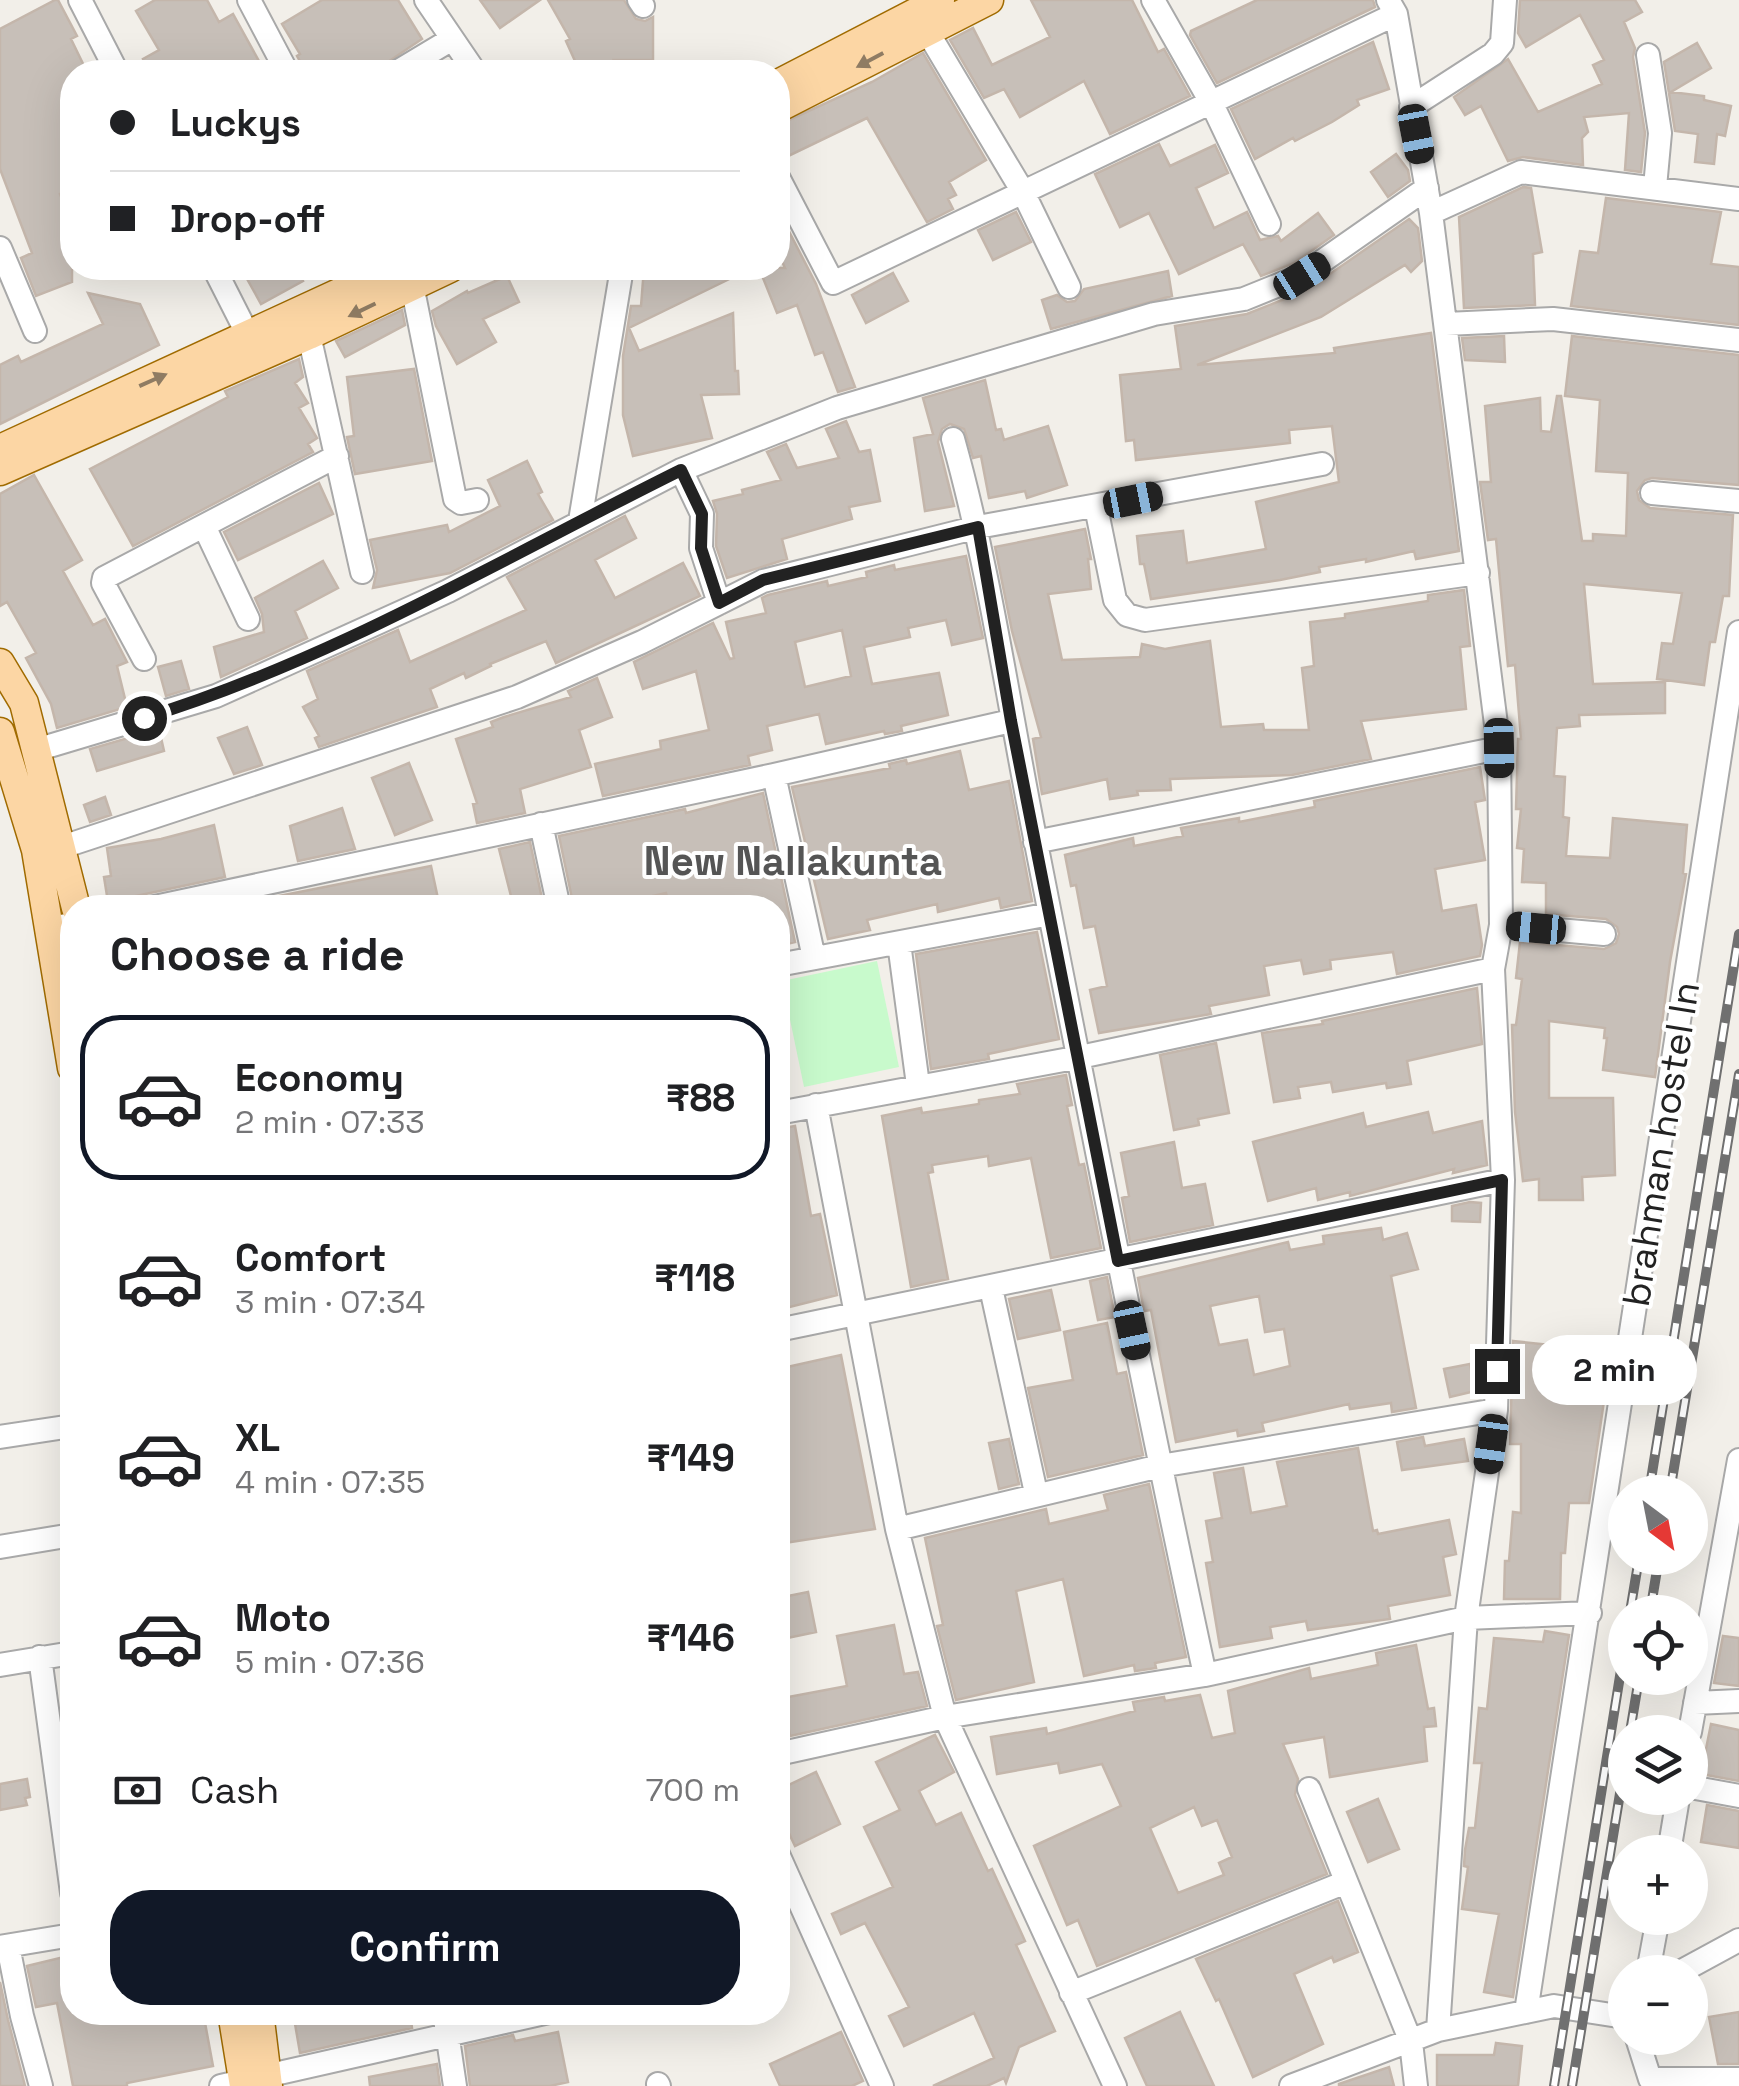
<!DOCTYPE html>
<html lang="en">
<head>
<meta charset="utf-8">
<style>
	body { margin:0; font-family:"Space Grotesk",sans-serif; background:#f6f6f6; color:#202124; height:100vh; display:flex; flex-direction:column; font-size:38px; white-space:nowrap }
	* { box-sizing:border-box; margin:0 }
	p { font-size:32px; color:#757577 }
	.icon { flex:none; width:55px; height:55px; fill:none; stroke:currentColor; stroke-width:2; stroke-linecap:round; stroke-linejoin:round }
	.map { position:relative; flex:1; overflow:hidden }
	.panel { position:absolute; left:60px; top:895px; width:730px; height:1130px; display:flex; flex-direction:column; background:#fff; border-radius:40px; box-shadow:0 10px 40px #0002 }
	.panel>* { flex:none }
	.guide { position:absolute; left:60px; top:60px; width:730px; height:220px; border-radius:40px; box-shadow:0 10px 40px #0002; display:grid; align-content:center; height:220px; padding:0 50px; background:#fff }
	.needle { width:65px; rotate:148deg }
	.fabs { position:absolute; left:1608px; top:1475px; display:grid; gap:20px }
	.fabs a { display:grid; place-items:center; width:100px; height:100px; border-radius:50%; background:#fff; box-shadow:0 10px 40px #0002; font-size:50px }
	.end { position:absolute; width:45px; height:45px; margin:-22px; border:12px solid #222; background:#fff; box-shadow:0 0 0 5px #fff }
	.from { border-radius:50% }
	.bubble { position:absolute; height:70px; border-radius:35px; background:#fff; box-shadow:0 10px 40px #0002; font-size:32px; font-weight:800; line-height:70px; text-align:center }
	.car { position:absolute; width:30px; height:60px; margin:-30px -15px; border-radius:12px; box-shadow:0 0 8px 2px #0007; background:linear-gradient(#222 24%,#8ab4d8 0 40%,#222 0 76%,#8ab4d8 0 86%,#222 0) }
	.guide b { display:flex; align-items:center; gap:35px; height:95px; font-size:38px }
	.guide b+b { border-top:2px solid #e0e0e0 }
	.guide i { width:25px; height:25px; background:#202124 }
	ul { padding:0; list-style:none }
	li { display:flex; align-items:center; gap:30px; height:165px; margin:0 20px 15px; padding:0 30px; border:5px solid transparent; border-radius:40px }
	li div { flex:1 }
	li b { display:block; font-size:38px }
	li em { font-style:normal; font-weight:800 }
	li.active { border-color:#111827 }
	li>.icon { width:90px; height:90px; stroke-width:1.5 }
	h2 { padding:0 50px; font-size:45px; line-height:120px }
	.pay { display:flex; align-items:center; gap:25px; height:110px; padding:0 50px; font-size:38px }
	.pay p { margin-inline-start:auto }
	.action { display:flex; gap:20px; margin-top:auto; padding:20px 50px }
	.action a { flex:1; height:115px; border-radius:40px; background:#111827; color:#fff; font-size:40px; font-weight:800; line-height:115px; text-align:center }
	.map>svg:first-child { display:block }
	.park { fill:#c8facc }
	.building { fill:#c7bfb8; stroke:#c4b6ab; stroke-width:2.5; fill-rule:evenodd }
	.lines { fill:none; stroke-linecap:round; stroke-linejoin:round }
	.minor-casing { stroke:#a9a9a9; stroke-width:26 }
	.major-casing { stroke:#a06b00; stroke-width:31 }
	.minor { stroke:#fff; stroke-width:22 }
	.major { stroke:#fcd6a4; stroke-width:28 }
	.rail-casing { stroke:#707070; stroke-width:10 }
	.rail { stroke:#fff; stroke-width:6; stroke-dasharray:19; stroke-linecap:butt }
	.oneway { fill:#8f7c63 }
	.route { stroke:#222; stroke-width:12 }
	.labels { text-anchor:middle; stroke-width:8; stroke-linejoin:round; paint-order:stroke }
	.street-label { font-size:38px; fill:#222; stroke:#fff }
	.neighbourhood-label { font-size:40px; font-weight:bold; fill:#555; stroke:#fff }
</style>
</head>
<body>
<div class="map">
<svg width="1739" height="2086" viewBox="0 0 1739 2086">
	<rect width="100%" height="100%" fill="#f2efe9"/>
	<path class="park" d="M877,961L899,1067L804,1087L782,981Z"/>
	<path class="building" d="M55,0H58L77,36L71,39L87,72H72V189L60,194L72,227V282L36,296L21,258L32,253L0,169V29Z
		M155,0H207L219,22L233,14L265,72H150L143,59L159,50L136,11Z
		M322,0H398L422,39L373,72H306L297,56L300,54L282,24Z
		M480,0H540L500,28Z
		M548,0H624L636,19L645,21L653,17V60H614L621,72H580L566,41L570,39Z
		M1031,0H1132L1158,52L1164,49L1190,96L1110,134L1084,81L1020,117L1004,89L984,98L950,40L973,28L992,65L1050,37Z
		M1257,0H1373L1375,7L1217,83L1190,35L1191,31Z
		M1520,0H1635L1642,12L1624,22L1635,48L1633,57L1645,133L1641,172L1625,170L1629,113L1584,117L1588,132L1582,138L1583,165L1523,157L1508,161L1481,106L1465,115L1454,97L1508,59L1538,112L1602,84L1593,65L1604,60L1580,15L1526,47L1518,33Z
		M1373,42L1389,89L1357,100L1359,105L1332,122L1295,141L1293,138L1255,159L1231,109Z
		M1697,43L1711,68L1671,92L1704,96V100L1731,106L1725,136L1717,134L1714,164L1695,162L1698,134L1675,131L1664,62Z
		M923,53L986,160L949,182L956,195L948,199L953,209L927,222L867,118L778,161V125L872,82Z
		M1159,144L1170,166L1215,145L1228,173L1196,188L1214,228L1247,212L1260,240L1278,236L1281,241L1318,213L1334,235L1294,263L1261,276L1243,244L1179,274L1149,213L1120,227L1095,174Z
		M1396,154L1408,170L1410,181L1388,197L1371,172Z
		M1523,187L1531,188L1542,252L1533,254L1535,305L1464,308L1459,217Z
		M1606,198L1721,212L1711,264L1739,267V325L1571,306L1580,251L1598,253Z
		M778,210L816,284L855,387L838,392L823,352L815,355L797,305L777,313L759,268H785L778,253Z
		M1016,212L1031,242L993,260L978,230Z
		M1409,219L1418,228L1422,261L1411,272L1405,265L1321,317L1197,365L1335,353L1334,348L1431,333L1459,551L1416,559L1414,551L1366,562V559L1319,567L1320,572L1280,580L1151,599L1144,564H1140L1137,536L1183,531L1187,563L1266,549L1256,502L1339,482L1332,426L1289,430L1290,443L1136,460L1134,440L1126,441L1120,375L1181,369L1175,326L1247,314L1307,290Z
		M241,268H296L303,281L261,304Z
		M644,268H752L629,328L639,351L733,313L735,371H738L739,394L701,395L712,438L633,456L623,415V356L631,306H641Z
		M1168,271L1172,296L1051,329L1042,300L1057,295L1067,302L1075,301L1084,289Z
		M893,273L908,301L866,323L852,295Z
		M507,276L519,302L483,319L496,342L457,364L436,326L432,311L467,291L468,293Z
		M88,293L140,304L159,345L0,424V365L18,356L21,362L103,324Z
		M402,310L405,325L345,357L336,341Z
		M1504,336L1505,362L1465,360L1462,338Z
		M1572,336L1739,355V485L1652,478L1645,480L1637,491L1639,500L1650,508L1733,515L1729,596H1723L1715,642H1710L1704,685L1657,679L1662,643L1673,644L1682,593L1584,584L1593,684L1665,682V713L1579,715L1580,726L1557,728L1554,776L1565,777L1563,817L1569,818L1566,856L1610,858L1613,818L1687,825L1683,873L1686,874L1670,962L1655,1077L1603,1070L1607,1038H1604L1605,1028L1549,1021V1098H1613L1615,1175L1582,1177L1583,1200H1539V1179L1523,1181L1515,1112L1512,1025H1516L1522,979L1516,978L1520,942L1604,949L1616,943L1619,934L1617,927L1606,919L1546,914V883L1522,882L1524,849L1517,848L1521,809H1516L1518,739H1521L1515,665L1508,666L1496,539L1488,540L1480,482H1491L1485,406L1540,398L1541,431L1551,432L1557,396H1561L1582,541H1593V534L1626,536L1628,473L1596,471L1600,400L1565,396Z
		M299,359L303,377L295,383L308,403L299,408L317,438L308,444L313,452L133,546L90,469L228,397L225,391Z
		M414,369L432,461L355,474L347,437L354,436L347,377Z
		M985,380L996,430L1001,429L1004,440L1048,426L1067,485L1027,498L1025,491L989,498L981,456L973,458L964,429L950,424L942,429L938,442L954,506L925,511L914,438L933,434L923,398Z
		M846,421L859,452L870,450L880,501L849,507L852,519L782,539L787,559L727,578L716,546L717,514L713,501L743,494L742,490L781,480L767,452L786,444L797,468L839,458L826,429Z
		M527,461L542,492L538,494L553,520L450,573L373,588L377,570L370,540L447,525L449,532L500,506L488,480Z
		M34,475L82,560L63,571L93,625L105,619L127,662L117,666L127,707L57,728L51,704L26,658L36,653L7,602L0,606V494Z
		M319,483L333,514L238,560L224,532Z
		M625,516L636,538L595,560L615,598L683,563L700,596L556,663L546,641L490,664L491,666L466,678L464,673L430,689L437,707L319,747L315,738L319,736L303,707L318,699L307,671L398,630L410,662L526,610L507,577Z
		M1085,529L1091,559H1088L1091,589L1048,594L1062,660L1140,657L1142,644L1165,649L1210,641L1221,727L1263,724L1264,730H1309L1302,668L1314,666L1310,622L1345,618V614L1428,601V595L1464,590L1470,646L1460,647L1466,709L1361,721L1371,759L1292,775L1170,779L1171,790L1137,791L1138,795L1110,799L1107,779L1042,794L1033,739L1041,737L1012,631L995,547Z
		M966,556L983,638L952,645L946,620L908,628L910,637L864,647L872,684L939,673L948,715L901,726L902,731L885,734L884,731L826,744L819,714L767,726L772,750L748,756L750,765L603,796L595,764L661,749L660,741L709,730L696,671L643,689L634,662L713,623L730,659L734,658L726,622L766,613L762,598L768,595L827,581L828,586L867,577L866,572L894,565L895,570ZM842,630L851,676L805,687L795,642Z
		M323,561L338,588L295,611L307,638L221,677L214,647L264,632L262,614L255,598Z
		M181,661L189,689L166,696L158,667Z
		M597,678L612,717L579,730L591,767L520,789L525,813L477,823L473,804L477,803L456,739L493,727L491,722L504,717L571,697L568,691Z
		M247,727L262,765L234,774L218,738Z
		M159,729L164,751L97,771L90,749Z
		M960,751L969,790L1009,781L1032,901L1001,908L999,898L938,912L937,904L867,920L870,930L828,939L792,787L890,768L889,764L906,760L907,764Z
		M409,763L432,820L395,835L372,778Z
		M1480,767L1485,800L1475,802L1485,860L1435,869L1442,911L1476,905L1482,945L1480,956L1397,974L1393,952L1330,960L1331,969L1304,974L1301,960L1264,966L1269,995L1209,1006L1211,1014L1099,1033L1090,990L1107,986L1095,926L1084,928L1076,885L1071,886L1065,855L1133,838L1134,846L1183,836L1181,828L1239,818V822L1315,807L1314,801Z
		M763,793L795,942L778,946V908H670L666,893L622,903L623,908H574L559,836L685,809L686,813Z
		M105,797L111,815L90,822L84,805Z
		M342,808L355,849L298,861L290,826Z
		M214,825L225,877L108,902L104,877L111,876L107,848L161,839Z
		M530,842L544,908H514L499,849Z
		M431,866L440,908H277L274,897Z
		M1037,932L1059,1039L988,1054L989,1059L931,1069L916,954Z
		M1477,988L1482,1044L1407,1061L1411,1084L1387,1088L1386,1083L1333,1092L1331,1082L1298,1087L1300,1098L1274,1102L1262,1033L1323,1024L1322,1021Z
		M1216,1043L1229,1113L1198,1119L1199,1125L1174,1130L1160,1055Z
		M1066,1075L1072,1105L1067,1106L1079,1165L1084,1164L1101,1248L1051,1258L1031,1158L989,1166L988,1156L932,1165L933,1172L928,1173L948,1279L911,1287L882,1116L921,1108L922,1113L979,1104V1100L1020,1094L1017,1084Z
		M1428,1112L1433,1133L1482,1121L1487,1165L1453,1173L1454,1169L1350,1196V1192L1318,1200L1316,1188L1268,1201L1253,1142L1363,1113L1366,1127Z
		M795,1126L811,1216L820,1214L837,1295L778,1310V1129Z
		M1174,1142L1182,1188L1205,1184L1213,1225L1130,1242L1122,1198L1129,1196L1121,1153Z
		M1470,1202L1481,1203L1480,1222L1452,1221V1206Z
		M1381,1228L1383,1240L1407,1233L1418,1269L1391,1276L1416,1408L1392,1412L1391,1403L1350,1409L1349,1404L1262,1423L1264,1431L1238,1436L1237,1430L1176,1442L1151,1310L1144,1311L1138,1278L1288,1242L1290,1250L1324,1244L1323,1236ZM1259,1296L1265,1332L1284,1329L1290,1366L1254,1375L1247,1340L1219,1345L1210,1306Z
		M1107,1277L1115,1317L1098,1320L1090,1281Z
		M1051,1290L1060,1330L1018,1339L1009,1299Z
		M1107,1323L1117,1374L1126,1372L1143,1455L1048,1477L1028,1388L1073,1380L1064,1332Z
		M1513,1341L1561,1346L1556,1389L1605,1394L1589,1503H1569L1565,1553H1561L1560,1599H1504L1505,1561H1509L1513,1512L1521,1513V1444H1510Z
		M841,1355L875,1529L778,1544V1369Z
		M1470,1364L1475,1391L1450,1397L1444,1369Z
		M1423,1437L1425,1446L1464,1439L1468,1461L1402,1470L1397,1442Z
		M1009,1439L1019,1484L999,1489L989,1443Z
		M1358,1448L1373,1531L1377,1530L1378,1534L1449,1520L1456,1554L1443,1557L1450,1595L1388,1606L1390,1619L1308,1630L1306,1621L1270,1627L1272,1638L1220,1647L1206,1563L1213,1562L1206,1521L1222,1518L1214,1473L1243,1468L1251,1513L1287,1506L1277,1462Z
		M1149,1484L1186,1657L1155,1663L1156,1668L1135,1671L1134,1665L1084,1676L1063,1579L1016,1591L1034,1682L956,1700L937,1626L943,1625L925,1538L1046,1509L1049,1524L1108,1510L1104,1495Z
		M808,1592L816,1632L778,1640V1598Z
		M894,1625L904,1674L918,1672L927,1706L790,1736L783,1698L847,1686L837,1636Z
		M1545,1631L1569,1635L1513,1997L1484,1992L1499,1914L1462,1909L1468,1867L1464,1866L1465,1850L1469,1828H1475L1482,1763H1474L1479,1708L1487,1709L1494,1638L1543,1642Z
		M1723,1636L1739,1638V1686L1714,1683Z
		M1416,1645L1428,1709L1434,1708L1436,1726L1424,1727L1427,1761L1330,1777L1324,1737L1283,1744L1298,1779L1295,1795L1327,1874L1097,1966L1078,1920L1067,1925L1034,1846L1121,1806L1102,1764L1060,1773L1058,1763L997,1774L991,1737L1046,1728L1047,1734L1135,1711L1133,1702L1164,1697L1165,1701L1200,1695L1212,1738L1235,1733L1228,1691L1309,1668L1311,1679L1378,1665L1376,1653ZM1194,1807L1202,1826L1217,1820L1232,1857L1219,1863L1224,1875L1178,1893L1150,1828Z
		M1711,1724L1739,1730V1781L1701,1774Z
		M935,1735L954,1772L919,1791L936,1825L961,1813L988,1871L992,1869L1025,1941L1016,1945L1055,2031L1019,2047L1006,2083L1004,2078L987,2086H933L994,2058L974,2013L904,2046L889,2016L909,2007L865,1923L841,1934L832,1914L893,1887L864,1827L900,1810L876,1762Z
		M816,1772L840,1824L795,1846L778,1810V1790Z
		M27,1779L30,1797L25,1798L27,1805L0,1810V1784Z
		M1378,1799L1399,1849L1368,1862L1347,1812Z
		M1707,1805L1739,1811V1848L1701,1842Z
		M1338,1901L1358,1952L1334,1962L1332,1957L1294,1974L1323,2044L1253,2077L1219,1999L1216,2001L1196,1959Z
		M72,1955V2012H203L213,2066L127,2083V2086H73L57,2003L36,2007L27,1966Z
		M0,1982L8,2020L25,2086H0Z
		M293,2012H410L412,2028L300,2053Z
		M1180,2012L1214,2086H1147L1125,2038Z
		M1739,2012V2064H1718L1709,2017Z
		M558,2032L568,2082L550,2086H470L465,2046L513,2035L515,2041Z
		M841,2032L863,2081L852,2086H780L770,2064Z
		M1496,2043L1522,2046L1518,2086H1437V2055H1494Z
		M437,2064L440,2086H370L369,2077Z
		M1389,2067L1394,2086H1339V2084Z"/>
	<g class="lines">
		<g class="minor-casing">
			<path id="minor" d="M80,0L117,72
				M249,0L287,72
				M426,0L475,72
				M639,0L643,6
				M1153,0L1212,104L1269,224
				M1388,0L1396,14L1431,213L1499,748L1501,925L1493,969L1503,1180L1496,1410L1466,1618L1438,2030
				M927,31L1023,192L1069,287
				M1648,55L1660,133L1655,187
				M397,72L452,39
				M1411,107L1493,54L1502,43L1505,0
				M778,177L833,283L1396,14
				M1431,213L1521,172L1739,199
				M0,248L35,331
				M214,268L249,337
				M412,285L455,499L461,503L477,500
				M1446,324L1553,319L1739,340
				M309,335L362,572
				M953,439C991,575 1010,715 1038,853C1092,1128 1146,1402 1205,1675
				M681,470L702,514L701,548L719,603
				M1652,493L1739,501
				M1096,507L1115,600L1127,615L1145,620L1478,573
				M580,521L622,268
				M204,526L248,619
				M144,659L103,583L104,578L337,456
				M36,750L216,696L448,591L681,470L837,408L1154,314L1244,299L1301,276L1427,188
				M774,775L814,958
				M541,824L559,908
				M1035,842L1499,748
				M44,853L517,697L642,642L763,581L978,527L1322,464
				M150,908L774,775L1011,721
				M1501,925L1604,934
				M49,928L72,924
				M899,943L918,1085
				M778,965L1050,914
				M816,1105L897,1529L945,1717L1115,2086
				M778,1113L1080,1057L1493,969
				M991,1288L1036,1493
				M778,1330L1503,1180
				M0,1437L72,1426
				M897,1529L1160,1466L1496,1410
				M0,1547L72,1535
				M40,1657L72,1893
				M0,1665L72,1653
				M1695,1703L1739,1701
				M1690,1732L1739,1460
				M778,1754L945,1717L1205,1675L1466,1618L1590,1613
				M1690,1787L1739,1796
				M1309,1789L1411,2042L1416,2086
				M1669,1852L1678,1798
				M778,1854L882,2086
				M8,1946L22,2016L41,2086
				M0,1947L72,1935
				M1648,1972L1658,1918
				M1680,1972L1739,1940
				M1071,1993L1346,1882
				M444,2012L455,2086
				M1526,2012L1739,632
				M1637,2038L1650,2079H1739
				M266,2076L549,2012
				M658,2084L659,2086
				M221,2086L243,2081
				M1291,2086L1438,2030L1554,2006L1618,2016"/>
		</g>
		<g class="major-casing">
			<path id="major" d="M778,84L940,0
				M778,108L989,0
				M0,449L393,268
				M0,471L309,335L450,268
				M0,663L24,703L76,908
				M0,732L36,850L72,1068
				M232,2012L244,2086
				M259,2012L268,2086"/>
		</g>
		<use href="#minor" class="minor"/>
		<use href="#major" class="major"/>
		<g class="rail-casing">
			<path id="rail" d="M1649,1492L1739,934
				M1670,1492L1739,1074
				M1630,1612L1639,1558
				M1650,1612L1659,1558
				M1630,1732L1639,1678
				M1554,2086L1625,1645
				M1572,2086L1625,1763"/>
		</g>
		<use href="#rail" class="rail"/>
	</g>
	<defs><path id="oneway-solid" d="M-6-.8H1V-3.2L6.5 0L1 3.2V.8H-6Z" transform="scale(2.5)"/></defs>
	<g class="oneway">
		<use href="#oneway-solid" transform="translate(870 60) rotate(152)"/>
		<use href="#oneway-solid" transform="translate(362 310) rotate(154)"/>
		<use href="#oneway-solid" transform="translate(153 380) rotate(-24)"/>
	</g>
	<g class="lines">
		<path class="route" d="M144,718C333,660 505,557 681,470L702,514L701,548L719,603L763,580L978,527L1011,721L1118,1261L1502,1180L1497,1371"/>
	</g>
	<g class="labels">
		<g class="street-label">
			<text transform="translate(1661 1144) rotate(-81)" y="13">brahman hostel ln</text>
		</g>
		<g class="neighbourhood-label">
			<text x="793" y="875">New Nallakunta</text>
		</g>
	</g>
</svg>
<div class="fabs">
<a><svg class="needle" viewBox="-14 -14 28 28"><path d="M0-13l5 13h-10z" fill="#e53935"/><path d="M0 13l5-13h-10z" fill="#757577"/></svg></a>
<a><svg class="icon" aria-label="locate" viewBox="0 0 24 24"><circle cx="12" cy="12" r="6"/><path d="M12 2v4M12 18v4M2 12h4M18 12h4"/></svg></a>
<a><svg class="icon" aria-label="layers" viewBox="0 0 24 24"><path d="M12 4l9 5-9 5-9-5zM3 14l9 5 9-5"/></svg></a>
<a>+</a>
<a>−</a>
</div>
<i class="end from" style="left:144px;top:718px"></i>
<i class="end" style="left:1497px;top:1371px"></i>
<div class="bubble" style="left:1532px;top:1335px;width:165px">2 min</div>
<i class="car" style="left:1416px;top:134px;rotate:169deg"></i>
<i class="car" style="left:1302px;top:276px;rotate:58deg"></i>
<i class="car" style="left:1133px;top:500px;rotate:79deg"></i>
<i class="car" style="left:1499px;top:748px;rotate:179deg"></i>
<i class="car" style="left:1536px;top:928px;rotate:275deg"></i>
<i class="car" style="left:1132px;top:1330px;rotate:168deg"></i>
<i class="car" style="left:1491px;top:1444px;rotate:188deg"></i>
<div class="guide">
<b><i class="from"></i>Luckys</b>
<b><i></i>Drop-off</b>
</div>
<section class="panel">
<h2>Choose a ride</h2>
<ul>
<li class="active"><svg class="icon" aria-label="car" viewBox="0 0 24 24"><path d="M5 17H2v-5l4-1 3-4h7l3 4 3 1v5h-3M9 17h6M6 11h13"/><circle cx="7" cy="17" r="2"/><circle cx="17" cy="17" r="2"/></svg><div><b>Economy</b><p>2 min · 07:33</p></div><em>₹88</em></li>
<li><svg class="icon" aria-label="car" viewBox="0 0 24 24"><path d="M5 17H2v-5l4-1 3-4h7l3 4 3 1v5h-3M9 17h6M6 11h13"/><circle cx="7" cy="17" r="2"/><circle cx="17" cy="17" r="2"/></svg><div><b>Comfort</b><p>3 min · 07:34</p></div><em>₹118</em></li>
<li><svg class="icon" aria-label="car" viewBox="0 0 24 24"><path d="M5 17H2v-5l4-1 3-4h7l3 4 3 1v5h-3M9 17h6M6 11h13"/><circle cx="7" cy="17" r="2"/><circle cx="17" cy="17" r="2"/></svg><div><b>XL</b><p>4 min · 07:35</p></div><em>₹149</em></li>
<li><svg class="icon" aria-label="car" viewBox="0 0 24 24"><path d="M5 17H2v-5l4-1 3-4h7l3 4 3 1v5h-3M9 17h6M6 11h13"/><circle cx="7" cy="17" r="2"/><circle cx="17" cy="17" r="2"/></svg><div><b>Moto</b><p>5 min · 07:36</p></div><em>₹146</em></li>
</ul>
<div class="pay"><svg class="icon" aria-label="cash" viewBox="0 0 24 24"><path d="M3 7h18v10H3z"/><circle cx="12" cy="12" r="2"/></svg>Cash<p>700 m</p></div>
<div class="action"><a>Confirm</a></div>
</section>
</div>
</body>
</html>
